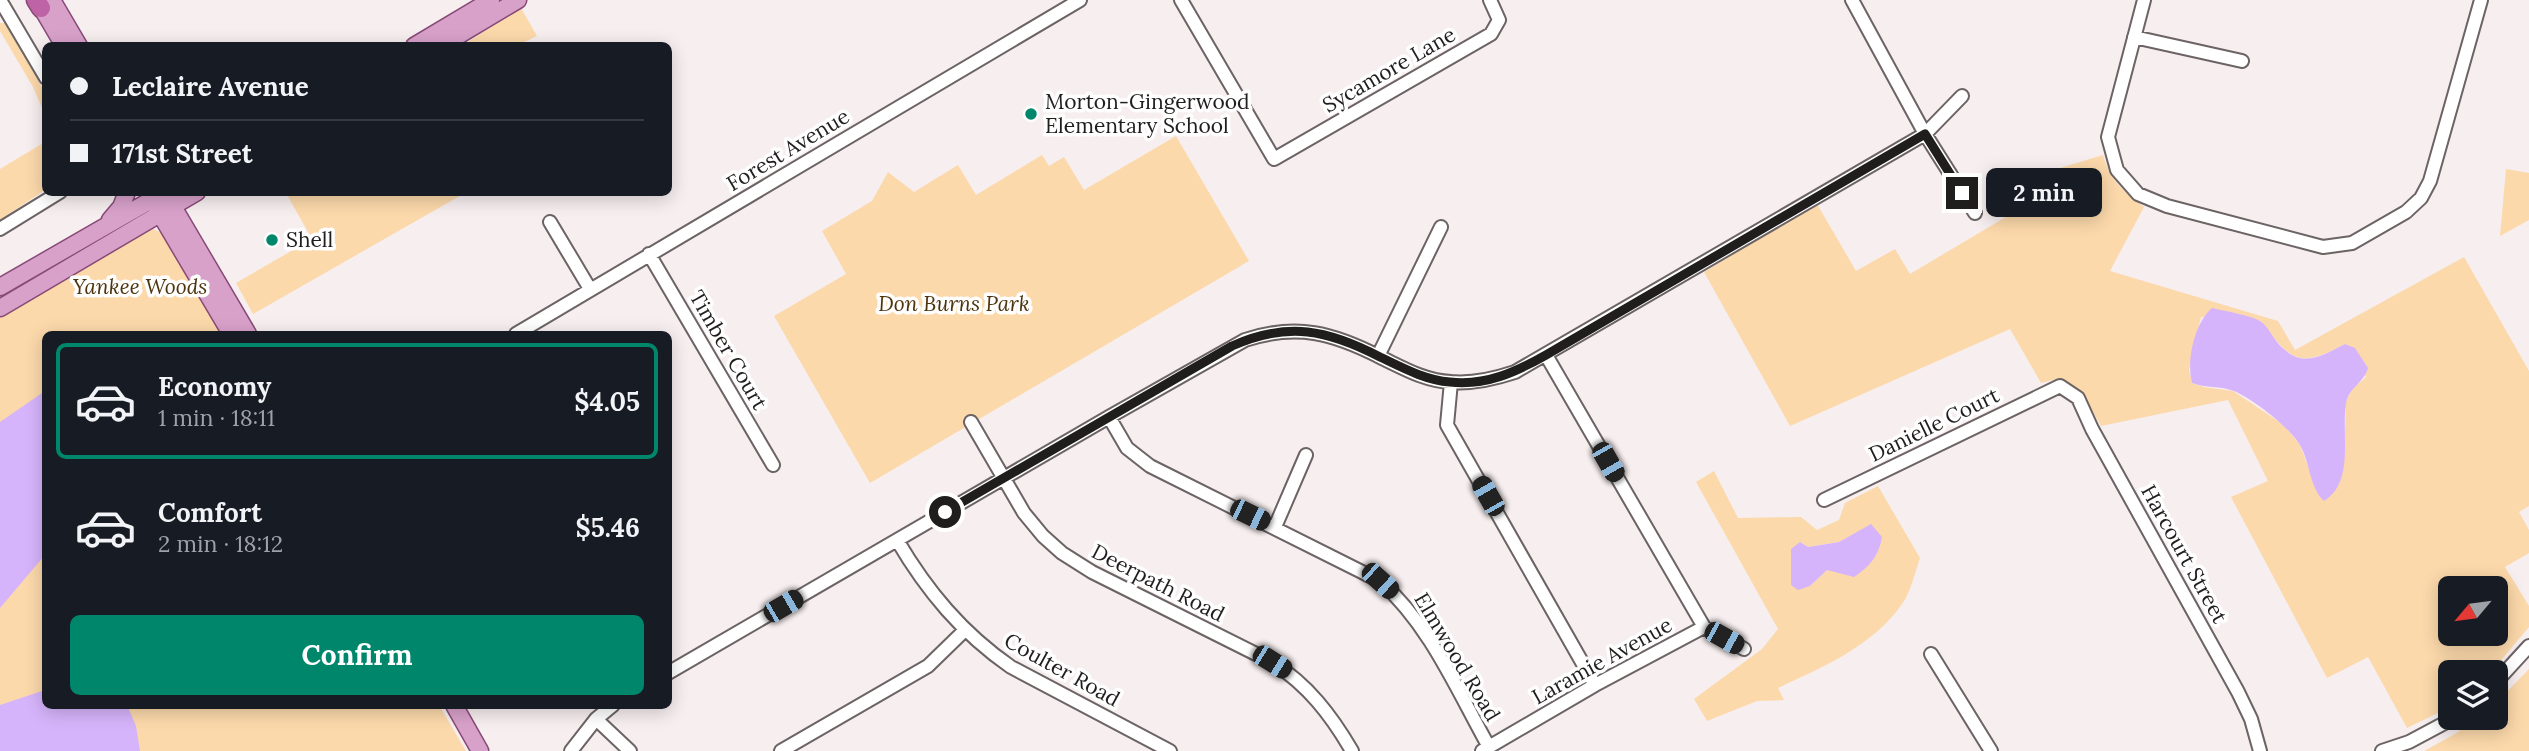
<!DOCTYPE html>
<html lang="en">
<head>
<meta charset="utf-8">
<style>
	body { margin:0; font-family:Lora,serif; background:#242831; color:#f1f3f6; height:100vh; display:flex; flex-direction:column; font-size:26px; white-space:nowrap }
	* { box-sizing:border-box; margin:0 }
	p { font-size:23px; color:#9ea1a6 }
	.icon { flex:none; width:38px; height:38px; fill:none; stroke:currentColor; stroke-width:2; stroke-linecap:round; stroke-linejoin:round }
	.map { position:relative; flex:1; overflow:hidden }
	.drawer { position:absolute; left:42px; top:331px; width:630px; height:378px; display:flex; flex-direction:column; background:#171b24; border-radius:10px; box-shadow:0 4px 18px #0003 }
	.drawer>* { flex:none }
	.hud { position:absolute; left:42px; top:42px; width:630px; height:154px; border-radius:10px; box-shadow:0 4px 18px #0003; display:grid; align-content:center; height:154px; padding:0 28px; background:#171b24 }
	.needle { width:46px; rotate:241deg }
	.fabs { position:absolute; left:2438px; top:576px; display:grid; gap:14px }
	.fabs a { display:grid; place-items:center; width:70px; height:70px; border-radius:10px; background:#171b24; box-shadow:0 4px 18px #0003; font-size:35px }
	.end { position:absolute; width:32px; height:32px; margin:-16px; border:9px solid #201d1d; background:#fff; box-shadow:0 0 0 4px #fff }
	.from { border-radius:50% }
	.bubble { position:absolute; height:49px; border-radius:10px; background:#171b24; box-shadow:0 4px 18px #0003; font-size:23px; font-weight:700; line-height:49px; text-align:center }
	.car { position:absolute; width:21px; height:42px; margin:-21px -10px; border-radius:9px; box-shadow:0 0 5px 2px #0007; background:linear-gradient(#222 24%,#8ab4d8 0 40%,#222 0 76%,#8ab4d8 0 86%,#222 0) }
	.hud b { display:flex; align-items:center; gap:24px; height:66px; font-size:26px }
	.hud b+b { border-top:2px solid #363941 }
	.hud i { width:18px; height:18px; background:#f1f3f6 }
	ul { padding:12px 0 0; list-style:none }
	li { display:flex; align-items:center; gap:21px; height:116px; margin:0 14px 10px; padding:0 14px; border:4px solid transparent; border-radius:10px }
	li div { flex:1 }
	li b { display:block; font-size:26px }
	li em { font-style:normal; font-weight:700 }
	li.active { border-color:#00876b }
	li>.icon { width:63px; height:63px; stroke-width:1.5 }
	.button { display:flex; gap:14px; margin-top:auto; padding:14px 28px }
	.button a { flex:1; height:80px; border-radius:10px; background:#00876b; color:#fff; font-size:28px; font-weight:700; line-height:80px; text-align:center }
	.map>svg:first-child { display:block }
	.green { fill:#fcd9ab; fill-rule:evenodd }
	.water { fill:#d6b4fb }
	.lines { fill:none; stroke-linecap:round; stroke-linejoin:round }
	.minor-casing { stroke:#6b6364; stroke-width:16 }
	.major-casing { stroke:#874a76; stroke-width:19 }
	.highway-casing { stroke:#874a76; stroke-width:21 }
	.minor { stroke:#fff; stroke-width:12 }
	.major { stroke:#d8a1ca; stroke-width:16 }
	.highway { stroke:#be63a6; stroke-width:18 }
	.route { stroke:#201d1d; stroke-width:9 }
	.poi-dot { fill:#00876b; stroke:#fefefe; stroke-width:2.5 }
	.labels { text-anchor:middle; stroke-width:7; stroke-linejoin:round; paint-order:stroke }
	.street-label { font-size:21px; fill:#201d1d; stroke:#fefefe }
	.poi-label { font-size:21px; fill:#201d1d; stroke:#fefefe; text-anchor:start }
	.park-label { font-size:21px; font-style:italic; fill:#4d340d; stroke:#fefefe }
</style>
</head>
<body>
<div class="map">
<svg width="2529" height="751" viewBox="0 0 2529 751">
	<rect width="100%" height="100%" fill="#f7eeef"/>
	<path class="green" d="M521,8L537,36L518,45H463Z
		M0,23H6L45,93V115L33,87L0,31Z
		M1176,136L1249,261L870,483L774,316L846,274L822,231L872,201L888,172L914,192L958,165L976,195L1042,155L1049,166L1064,157L1084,190Z
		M45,142V190L0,220V169Z
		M2103,155C2110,180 2124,192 2144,207L2110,271L2278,321L2295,350L2464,257L2529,371V506L2519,512L2529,530V553L2505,567L2529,606V627L2491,672H2450V707L2448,708L2407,728L2368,657L2327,678L2231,497L2268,481L2228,400L2101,426L2081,391L2057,379L2041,383L2010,329L1790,426L1704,272L1817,204L1856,271L1895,249L1910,274L2046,193L2037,175ZM2201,317L2261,321C2291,361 2298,369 2345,344L2366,377L2353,388L2346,401L2344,460L2309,469L2300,445L2284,425L2233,391L2204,387L2192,383L2189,370ZM2450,588H2496V634H2450Z
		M2506,169L2529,173V220L2500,236Z
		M286,193H465L253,314L236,283L312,239Z
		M151,228L164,234L224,334H46V705H439L466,751H0V315L142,230Z
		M1714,471L1738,518L1801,517L1817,530L1839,520L1845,503L1878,486L1920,558C1915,572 1911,592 1902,604C1873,646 1823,667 1778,688L1784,700L1757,701L1707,721L1694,699L1762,649L1778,629L1696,482ZM1871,525L1839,571L1827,570L1810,586L1800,542L1808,547L1839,542Z
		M2529,669V751H2424L2455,734L2477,718H2496V703Z"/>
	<path class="water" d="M2212,308C2225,311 2249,315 2260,321C2267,325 2272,336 2277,342C2300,369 2318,358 2345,344L2355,348L2368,368C2364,383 2348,388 2346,404C2341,435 2355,482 2324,501C2310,488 2310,464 2301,447C2292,429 2253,399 2234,391C2221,386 2205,388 2192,383C2186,360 2195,322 2212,308Z
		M45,391V555L0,608V422Z
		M1871,524L1882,537C1879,556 1869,567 1854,577L1827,570L1810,586L1798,590L1791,585V549L1800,542L1808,547L1839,542Z
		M45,690L46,705H127L136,726L140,751H0V705Z"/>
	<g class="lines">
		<g class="minor-casing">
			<path id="minor" d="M0,0L46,78
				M1181,0L1274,159L1491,34L1499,20L1490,0
				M1852,0L1925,134L1975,213
				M2144,0L2108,137L2117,170L2138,194L2167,206L2323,247L2352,243L2406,212L2421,198L2430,181L2481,0
				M2134,37L2242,61
				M550,222L590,289
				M0,229L60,192
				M649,254L773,465
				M516,334L1080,0
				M1546,355L1704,627L1744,649
				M1378,356L1441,227
				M1451,382L1447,425L1595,685
				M1109,417L1127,448L1150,466L1380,581C1430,625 1457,690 1489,747
				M971,422L1024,513L1043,536L1062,553L1092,572L1272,662C1308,685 1331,715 1352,751
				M1824,500L2060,386L2078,398L2092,429L2238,692L2251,719L2260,751
				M1275,527L1306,455
				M897,540C927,591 962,633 1011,667L1170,751
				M1931,654L1991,751
				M668,673L1109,417L1245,340C1297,323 1333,333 1380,357C1403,368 1425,381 1451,382C1473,384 1494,379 1515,372L1925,134L1962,96
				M2496,682L2529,646
				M596,719L630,751
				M571,751L596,719L613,705
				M781,751L928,666L965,630
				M1482,751L1595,685L1704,627
				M2382,751L2409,742L2454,718"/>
		</g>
		<g class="major-casing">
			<path id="major" d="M37,0L64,46
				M52,0L79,46
				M414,46L491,0
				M441,46L518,0
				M168,198L248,334
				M156,207L231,334
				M110,220L121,207L127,192
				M0,287L165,192
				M0,308L197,192
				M454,705L480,751"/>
		</g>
		<g class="highway-casing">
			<path id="highway" d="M36,0L41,8"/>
		</g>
		<use href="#minor" class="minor"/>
		<use href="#major" class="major"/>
		<use href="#highway" class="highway"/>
	</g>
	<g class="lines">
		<path class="route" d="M945,512L1232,346C1288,321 1328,330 1380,357C1403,368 1425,380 1450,382C1486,386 1516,372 1546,355L1925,134L1962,193"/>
	</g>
	<g class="poi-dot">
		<circle cx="1031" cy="114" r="7"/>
		<circle cx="272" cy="240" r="7"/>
	</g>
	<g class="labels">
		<g class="street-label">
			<text transform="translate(1389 70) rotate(-30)" y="7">Sycamore Lane</text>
			<text transform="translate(788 150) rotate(-31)" y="7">Forest Avenue</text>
			<text transform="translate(728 350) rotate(60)" y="7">Timber Court</text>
			<text transform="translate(1934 425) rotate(-26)" y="7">Danielle Court</text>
			<text transform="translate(2184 554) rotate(61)" y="7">Harcourt Street</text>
			<text transform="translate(1158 583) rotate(27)" y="7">Deerpath Road</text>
			<text transform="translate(1457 657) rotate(59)" y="7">Elmwood Road</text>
			<text transform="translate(1602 661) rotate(-29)" y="7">Laramie Avenue</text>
			<text transform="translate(1062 670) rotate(29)" y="7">Coulter Road</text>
		</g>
		<g class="poi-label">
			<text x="1045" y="109">Morton-Gingerwood<tspan x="1045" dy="24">Elementary School</tspan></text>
			<text x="286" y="247">Shell</text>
		</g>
		<g class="park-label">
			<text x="140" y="294">Yankee Woods</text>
			<text x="954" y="311">Don Burns Park</text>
		</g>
	</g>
</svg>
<div class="fabs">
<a><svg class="needle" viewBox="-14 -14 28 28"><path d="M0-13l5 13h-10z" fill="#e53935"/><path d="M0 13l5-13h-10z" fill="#9ea1a6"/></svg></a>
<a><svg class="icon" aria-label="layers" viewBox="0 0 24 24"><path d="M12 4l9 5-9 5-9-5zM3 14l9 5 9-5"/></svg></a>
</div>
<i class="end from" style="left:945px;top:512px"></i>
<i class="end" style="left:1962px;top:193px"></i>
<div class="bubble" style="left:1986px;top:168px;width:116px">2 min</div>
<i class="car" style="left:1608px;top:462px;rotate:150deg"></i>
<i class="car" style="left:1488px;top:496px;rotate:330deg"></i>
<i class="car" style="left:1250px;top:515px;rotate:116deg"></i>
<i class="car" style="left:1380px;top:581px;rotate:132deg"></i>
<i class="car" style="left:783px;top:606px;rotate:60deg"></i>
<i class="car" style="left:1724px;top:638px;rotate:119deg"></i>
<i class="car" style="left:1272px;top:662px;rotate:122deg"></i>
<div class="hud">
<b><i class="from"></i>Leclaire Avenue</b>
<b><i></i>171st Street</b>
</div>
<section class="drawer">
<ul>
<li class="active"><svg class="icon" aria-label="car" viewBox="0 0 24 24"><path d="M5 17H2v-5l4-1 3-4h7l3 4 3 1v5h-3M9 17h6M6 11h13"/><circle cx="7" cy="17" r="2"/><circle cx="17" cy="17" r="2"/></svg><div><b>Economy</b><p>1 min · 18:11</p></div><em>$4.05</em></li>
<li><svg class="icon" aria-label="car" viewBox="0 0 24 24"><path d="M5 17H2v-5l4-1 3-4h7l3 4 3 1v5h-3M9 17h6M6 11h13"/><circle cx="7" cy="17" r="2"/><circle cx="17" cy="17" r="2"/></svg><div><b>Comfort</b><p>2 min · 18:12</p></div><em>$5.46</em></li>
</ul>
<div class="button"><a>Confirm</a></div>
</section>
</div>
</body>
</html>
